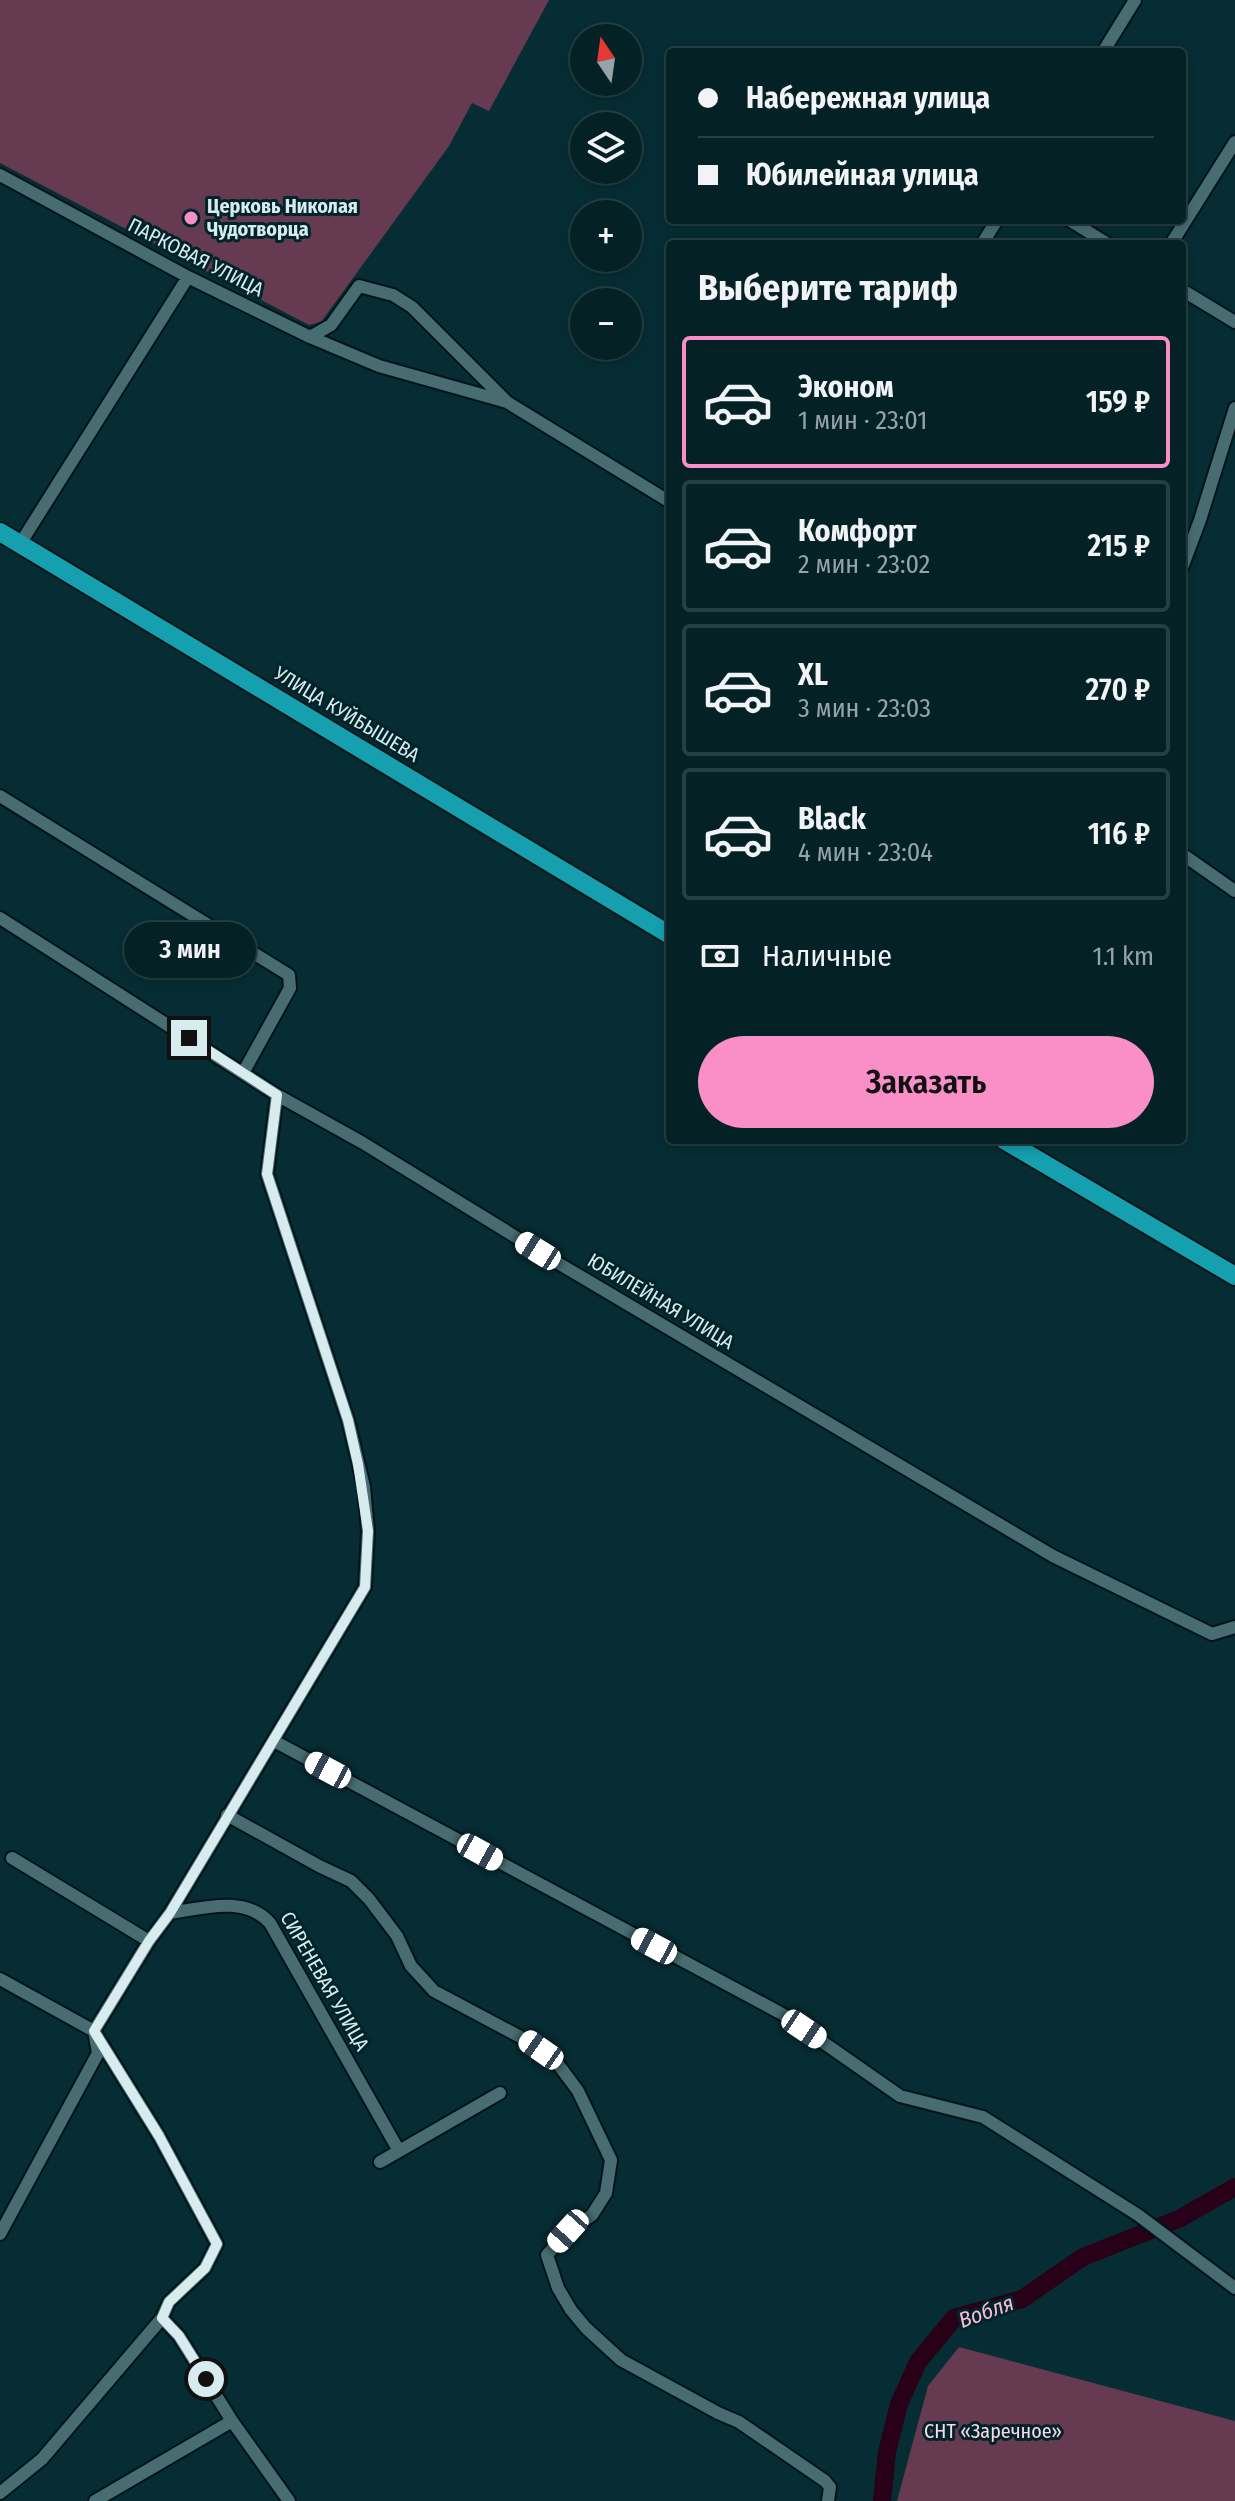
<!DOCTYPE html>
<html lang="ru">
<head>
<meta charset="utf-8">
<style>
	body { margin:0; font-family:"Fira Sans Condensed",sans-serif; background:#0d2a2e; color:#f1f3f6; height:100vh; display:flex; flex-direction:column; font-size:30px; white-space:nowrap }
	* { box-sizing:border-box; margin:0 }
	p { font-size:26px; color:#97a4a7 }
	.icon { flex:none; width:44px; height:44px; fill:none; stroke:currentColor; stroke-width:2; stroke-linecap:round; stroke-linejoin:round }
	.map { position:relative; flex:1; overflow:hidden }
	.drawer { position:absolute; left:666px; top:240px; width:520px; height:904px; display:flex; flex-direction:column; background:#042226; border-radius:8px; box-shadow:0 4px 12px #0003,0 0 0 2px #253f43 }
	.drawer>* { flex:none }
	.banner { position:absolute; left:666px; top:48px; width:520px; height:176px; border-radius:8px; box-shadow:0 4px 12px #0003,0 0 0 2px #253f43; display:grid; align-content:center; height:176px; padding:0 32px; background:#042226 }
	.needle { width:52px; rotate:347deg }
	.buttons { position:absolute; left:570px; top:24px; display:grid; gap:16px }
	.buttons a { display:grid; place-items:center; width:72px; height:72px; border-radius:50%; background:#042226; box-shadow:0 4px 12px #0003,0 0 0 2px #253f43; font-size:40px }
	.end { position:absolute; width:36px; height:36px; margin:-18px; border:10px solid #d8ecef; background:#111; box-shadow:0 0 0 4px #111 }
	.from { border-radius:50% }
	.bubble { position:absolute; height:56px; border-radius:28px; background:#042226; box-shadow:0 4px 12px #0003,0 0 0 2px #253f43; font-size:26px; font-weight:600; line-height:56px; text-align:center }
	.car { position:absolute; width:24px; height:48px; margin:-24px -12px; border-radius:10px; box-shadow:0 0 6px 2px #0007; background:linear-gradient(#fff 24%,#345 0 40%,#fff 0 76%,#345 0 86%,#fff 0) }
	.banner b { display:flex; align-items:center; gap:28px; height:76px; font-size:30px }
	.banner b+b { border-top:2px solid #253f43 }
	.banner i { width:20px; height:20px; background:#f1f3f6 }
	ul { padding:0; list-style:none }
	li { display:flex; align-items:center; gap:24px; height:132px; margin:0 16px 12px; padding:0 16px; border:4px solid #253f43; border-radius:8px }
	li div { flex:1 }
	li b { display:block; font-size:30px }
	li em { font-style:normal; font-weight:600 }
	li.active { border-color:#fa8fc7 }
	li>.icon { width:72px; height:72px; stroke-width:1.5 }
	h2 { padding:0 32px; font-size:36px; line-height:96px }
	.pay { display:flex; align-items:center; gap:20px; height:88px; padding:0 32px; font-size:30px }
	.pay p { margin-inline-start:auto }
	.cta { display:flex; gap:16px; margin-top:auto; padding:16px 32px }
	.cta a { flex:1; height:92px; border-radius:48px; background:#fa8fc7; color:#111; font-size:32px; font-weight:600; line-height:92px; text-align:center }
	.map>svg:first-child { display:block }
	.green { fill:#663a50 }
	.lines { fill:none; stroke-linecap:round; stroke-linejoin:round }
	.river { stroke:#280118; stroke-width:18 }
	.minor-casing { stroke:#001518; stroke-width:16 }
	.highway-casing { stroke:#001518; stroke-width:22 }
	.minor { stroke:#476c72; stroke-width:12 }
	.highway { stroke:#159faf; stroke-width:18 }
	.route { stroke:#d8ecef; stroke-width:10 }
	.poi-dot { fill:#fa8fc7; stroke:#002429; stroke-width:3 }
	.labels { text-anchor:middle; stroke-width:6; stroke-linejoin:round; paint-order:stroke }
	.poi-label { font-size:20px; font-weight:bold; fill:#d8ecef; stroke:#002429; text-anchor:start }
	.street-label { font-size:20px; fill:#d8ecef; stroke:#002429 }
	.park-label { font-size:20px; fill:#fbd9e9; stroke:#002429 }
	.water-label { font-size:22px; font-style:italic; fill:#fbbbda; stroke:#002429 }
</style>
</head>
<body>
<div class="map">
<svg width="1235" height="2501" viewBox="0 0 1235 2501">
	<rect width="100%" height="100%" fill="#062d33"/>
	<path class="green" d="M0,0H549L489,111L472,103L449,146L321,322L309,325L0,163Z
		M959,2347L1235,2421V2501H897L928,2386Z"/>
	<g class="lines">
		<path class="river" d="M882,2501L887,2452L899,2404L918,2362L954,2318L1022,2299L1083,2257L1179,2219L1235,2187"/>
		<g class="minor-casing">
			<path id="minor" d="M1103,52L1135,0
				M0,175L188,277L310,337L379,366L507,402
				M1069,220L1108,244
				M982,244L997,220
				M1171,244L1235,142
				M1182,290L1235,322
				M310,337L331,325L359,286L393,295L412,307L507,402L670,502
				M20,544L188,277
				M1182,568L1200,520L1235,408
				M0,796L289,975L290,988L243,1073
				M1182,854L1235,891
				M0,918L277,1095L363,1143L563,1266L1053,1556L1212,1634L1235,1627
				M274,1741L784,2015L900,2096L983,2117L1138,2215L1235,2288
				M227,1815L319,1866L351,1881L369,1899L397,1936L411,1966L434,1991L526,2040L555,2060L578,2091L611,2160L606,2193L592,2215L568,2231L547,2255L558,2288L571,2310L586,2328L621,2360L718,2413L739,2422L825,2481L830,2487L828,2501
				M12,1858L149,1941
				M170,1913C203,1908 245,1895 270,1923L399,2151
				M0,1979L94,2031L98,2053L0,2234
				M380,2162L500,2093
				M162,2318L179,2336L232,2421L289,2501
				M0,2493L42,2459L162,2318L169,2302L205,2268L217,2244L159,2136L94,2031L149,1941L170,1913L365,1587L368,1531L364,1487L348,1420L267,1174L277,1095
				M95,2501L232,2421"/>
		</g>
		<g class="highway-casing">
			<path id="highway" d="M0,532L670,935
				M1004,1140L1235,1276"/>
		</g>
		<use href="#minor" class="minor"/>
		<use href="#highway" class="highway"/>
	</g>
	<g class="lines">
		<path class="route" d="M189,1038L277,1095L267,1174L348,1420L358,1464L368,1531L365,1587L170,1913L149,1941L94,2031L159,2136L217,2244L205,2268L169,2302L162,2318L179,2336L206,2379"/>
	</g>
	<circle class="poi-dot" cx="191" cy="218" r="8"/>
	<g class="labels">
		<g class="poi-label">
			<text x="207" y="213">Церковь Николая<tspan x="207" dy="23">Чудотворца</tspan></text>
		</g>
		<g class="street-label">
			<text transform="translate(196 257) rotate(27)" y="7">ПАРКОВАЯ УЛИЦА</text>
			<text transform="translate(347 714) rotate(31)" y="7">УЛИЦА КУЙБЫШЕВА</text>
			<text transform="translate(661 1301) rotate(31)" y="7">ЮБИЛЕЙНАЯ УЛИЦА</text>
			<text transform="translate(325 1981) rotate(60)" y="7">СИРЕНЕВАЯ УЛИЦА</text>
		</g>
		<g class="park-label">
			<text x="993" y="2438">СНТ «Заречное»</text>
		</g>
		<g class="water-label">
			<text transform="translate(986 2311) rotate(-20)" y="8">Вобля</text>
		</g>
	</g>
</svg>
<div class="buttons">
<a><svg class="needle" viewBox="-14 -14 28 28"><path d="M0-13l5 13h-10z" fill="#e53935"/><path d="M0 13l5-13h-10z" fill="#97a4a7"/></svg></a>
<a><svg class="icon" aria-label="layers" viewBox="0 0 24 24"><path d="M12 4l9 5-9 5-9-5zM3 14l9 5 9-5"/></svg></a>
<a>+</a>
<a>−</a>
</div>
<i class="end from" style="left:206px;top:2379px"></i>
<i class="end" style="left:189px;top:1038px"></i>
<div class="bubble" style="left:124px;top:922px;width:132px">3 мин</div>
<i class="car" style="left:538px;top:1251px;rotate:302deg"></i>
<i class="car" style="left:328px;top:1770px;rotate:298deg"></i>
<i class="car" style="left:480px;top:1852px;rotate:119deg"></i>
<i class="car" style="left:654px;top:1946px;rotate:298deg"></i>
<i class="car" style="left:804px;top:2029px;rotate:124deg"></i>
<i class="car" style="left:541px;top:2050px;rotate:305deg"></i>
<i class="car" style="left:568px;top:2231px;rotate:222deg"></i>
<div class="banner">
<b><i class="from"></i>Набережная улица</b>
<b><i></i>Юбилейная улица</b>
</div>
<section class="drawer">
<h2>Выберите тариф</h2>
<ul>
<li class="active"><svg class="icon" aria-label="car" viewBox="0 0 24 24"><path d="M5 17H2v-5l4-1 3-4h7l3 4 3 1v5h-3M9 17h6M6 11h13"/><circle cx="7" cy="17" r="2"/><circle cx="17" cy="17" r="2"/></svg><div><b>Эконом</b><p>1 мин · 23:01</p></div><em>159 ₽</em></li>
<li><svg class="icon" aria-label="car" viewBox="0 0 24 24"><path d="M5 17H2v-5l4-1 3-4h7l3 4 3 1v5h-3M9 17h6M6 11h13"/><circle cx="7" cy="17" r="2"/><circle cx="17" cy="17" r="2"/></svg><div><b>Комфорт</b><p>2 мин · 23:02</p></div><em>215 ₽</em></li>
<li><svg class="icon" aria-label="car" viewBox="0 0 24 24"><path d="M5 17H2v-5l4-1 3-4h7l3 4 3 1v5h-3M9 17h6M6 11h13"/><circle cx="7" cy="17" r="2"/><circle cx="17" cy="17" r="2"/></svg><div><b>XL</b><p>3 мин · 23:03</p></div><em>270 ₽</em></li>
<li><svg class="icon" aria-label="car" viewBox="0 0 24 24"><path d="M5 17H2v-5l4-1 3-4h7l3 4 3 1v5h-3M9 17h6M6 11h13"/><circle cx="7" cy="17" r="2"/><circle cx="17" cy="17" r="2"/></svg><div><b>Black</b><p>4 мин · 23:04</p></div><em>116 ₽</em></li>
</ul>
<div class="pay"><svg class="icon" aria-label="cash" viewBox="0 0 24 24"><path d="M3 7h18v10H3z"/><circle cx="12" cy="12" r="2"/></svg>Наличные<p>1.1 km</p></div>
<div class="cta"><a>Заказать</a></div>
</section>
</div>
</body>
</html>
